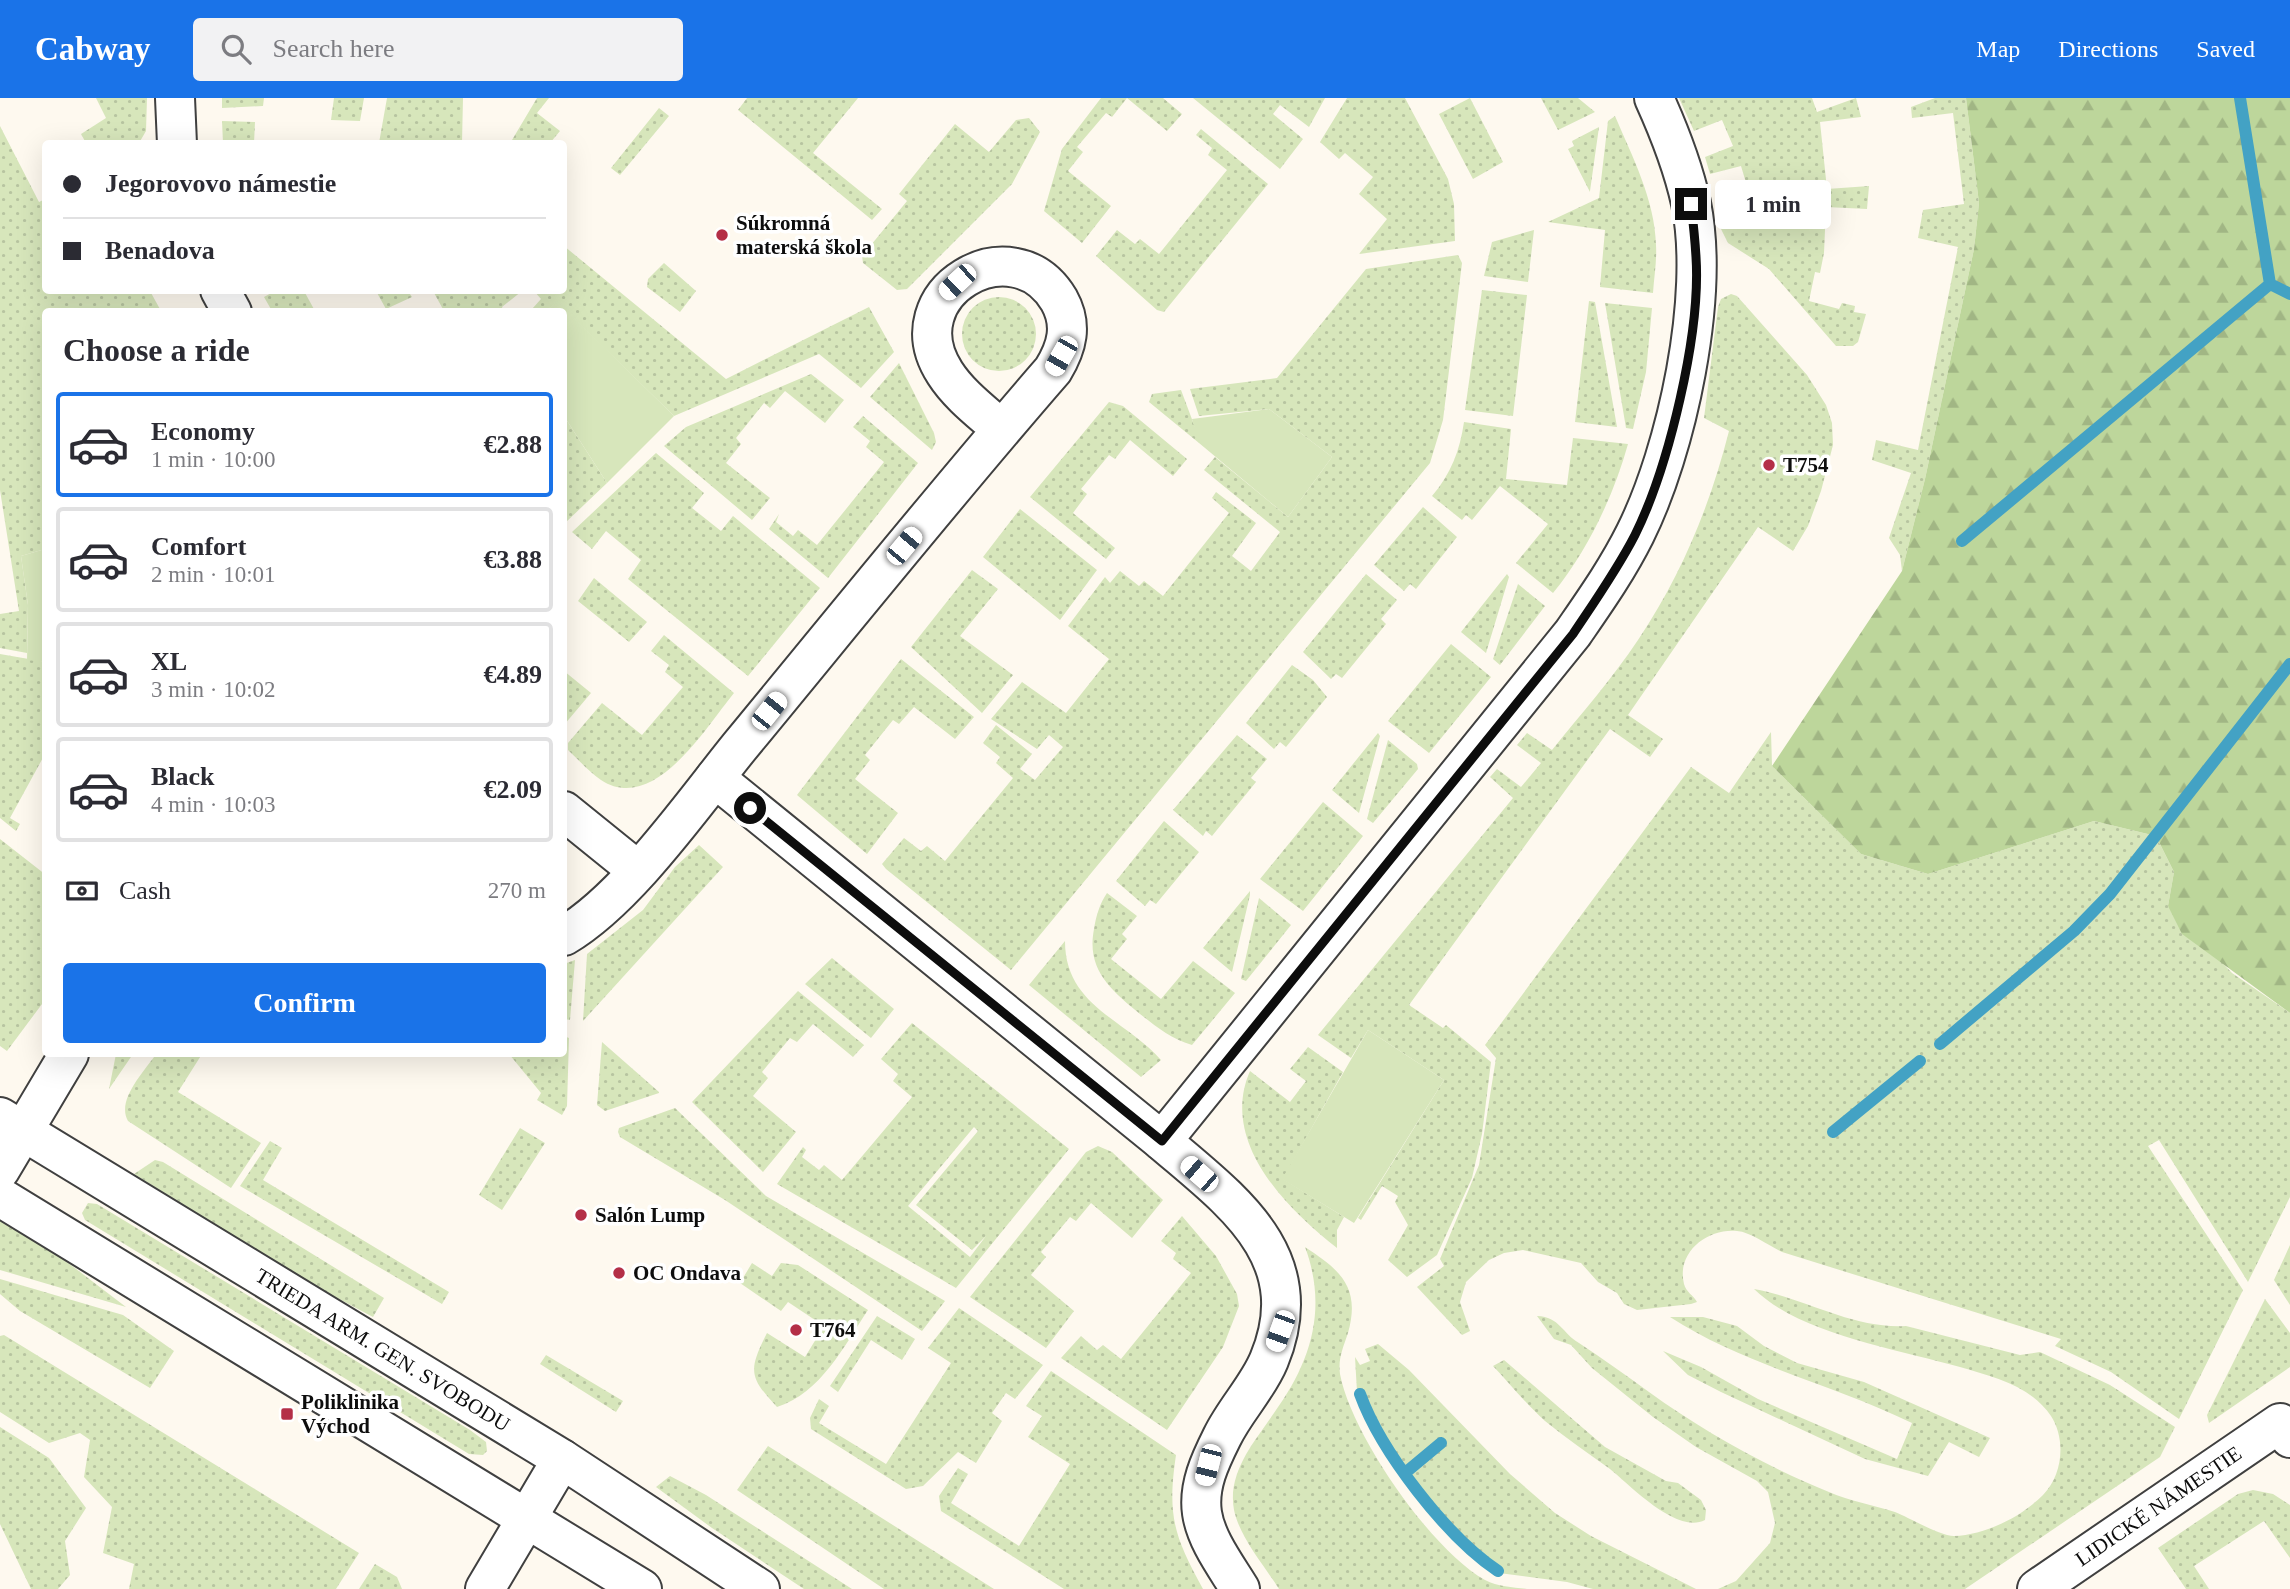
<!DOCTYPE html>
<html lang="en">
<head>
<meta charset="utf-8">
<style>
	body { margin:0; font-family:"Times New Roman",serif; background:#f2f2f3; color:#2b2b33; height:100vh; display:flex; flex-direction:column; font-size:26px; white-space:nowrap }
	* { box-sizing:border-box; margin:0 }
	p { font-size:23px; color:#7c7c81 }
	.icon { flex:none; width:38px; height:38px; fill:none; stroke:currentColor; stroke-width:2; stroke-linecap:round; stroke-linejoin:round }
	.map { position:relative; flex:1; overflow:hidden }
	.side { position:absolute; left:42px; top:210px; width:525px; height:749px; display:flex; flex-direction:column; background:#fff; border-radius:7px; box-shadow:0 7px 28px #0002 }
	.side>* { flex:none }
	.banner { position:absolute; left:42px; top:42px; width:525px; height:154px; border-radius:7px; box-shadow:0 7px 28px #0002; display:grid; align-content:center; height:154px; padding:0 21px; background:#fff }
	.end { position:absolute; width:32px; height:32px; margin:-16px; border:9px solid #0d0d0d; background:#fff; box-shadow:0 0 0 4px #fff }
	.from { border-radius:50% }
	.bubble { position:absolute; height:49px; border-radius:7px; background:#fff; box-shadow:0 7px 28px #0002; font-size:23px; font-weight:700; line-height:49px; text-align:center }
	.car { position:absolute; width:21px; height:42px; margin:-21px -10px; border-radius:9px; box-shadow:0 0 5px 2px #0007; background:linear-gradient(#fff 24%,#345 0 40%,#fff 0 76%,#345 0 86%,#fff 0) }
	.banner b { display:flex; align-items:center; gap:24px; height:66px; font-size:26px }
	.banner b+b { border-top:2px solid #e1e1e2 }
	.banner i { width:18px; height:18px; background:#2b2b33 }
	ul { padding:0; list-style:none }
	li { display:flex; align-items:center; gap:21px; height:105px; margin:0 14px 10px; padding:0 7px; border:4px solid #e1e1e2; border-radius:7px }
	li div { flex:1 }
	li b { display:block; font-size:26px }
	li em { font-style:normal; font-weight:700 }
	li.selected { border-color:#1a73e8 }
	li>.icon { width:63px; height:63px; stroke-width:1.5 }
	h2 { padding:0 21px; font-size:32px; line-height:84px }
	.pay { display:flex; align-items:center; gap:18px; height:77px; padding:0 21px; font-size:26px }
	.pay p { margin-inline-start:auto }
	.action { display:flex; gap:14px; margin-top:auto; padding:14px 21px }
	.action a { flex:1; height:80px; border-radius:7px; background:#1a73e8; color:#fff; font-size:28px; font-weight:700; line-height:80px; text-align:center }
	header { display:flex; align-items:center; gap:42px; box-sizing:border-box; height:98px; padding:0 35px; background:#1a73e8; color:#fff }
	header strong { font-size:33px }
	nav { display:flex; gap:38px; margin-inline-start:auto; font-size:24px }
	.search { width:490px; height:63px; background:#f2f2f3; display:flex; align-items:center; gap:18px; box-sizing:border-box; padding:0 24px; border-radius:7px; color:#7c7c81; font-size:26px }
	.map>svg:first-child { display:block }
	.grass { fill:url(#grass-dots); fill-rule:evenodd }
	.forest { fill:url(#forest-firs) }
	.park { fill:#d7e6bb }
	.lines { fill:none; stroke-linecap:round; stroke-linejoin:round }
	.stream { stroke:#43a2c4; stroke-width:12 }
	.minor-casing { stroke:#404040; stroke-width:42 }
	.tertiary-casing { stroke:#404040; stroke-width:42 }
	.minor { stroke:#fff; stroke-width:38 }
	.tertiary { stroke:#fff; stroke-width:38 }
	.route { stroke:#0d0d0d; stroke-width:9 }
	.poi-dot { fill:#b42f47; stroke:#fff; stroke-width:2.5 }
	.labels { text-anchor:middle; stroke-width:7; stroke-linejoin:round; paint-order:stroke }
	.poi-label { font-size:21px; font-weight:bold; fill:#0d0d0d; stroke:#fff; text-anchor:start }
	.street-label { font-size:21px; fill:#0d0d0d; stroke:#fff }
</style>
</head>
<body>
<header>
<strong>Cabway</strong>
<div class="search"><svg class="icon" aria-label="search" viewBox="0 0 24 24"><circle cx="10" cy="10" r="6"/><path d="M15 15l6 6"/></svg>Search here</div>
<nav><a>Map</a><a>Directions</a><a>Saved</a></nav>
</header>
<div class="map">
<svg width="2290" height="1491" viewBox="0 0 2290 1491">
	<defs>
		<pattern id="grass-dots" width="8" height="8" patternUnits="userSpaceOnUse" patternTransform="scale(1.75)"><rect width="8" height="8" fill="#d7e6bb"/><path d="M2 2h.1M6 6h.1" fill="none" stroke="#b7c4a0" stroke-width="1.8" stroke-linecap="round"/></pattern>
		<pattern id="forest-firs" width="22" height="20" patternUnits="userSpaceOnUse" patternTransform="scale(1.75)"><rect width="22" height="20" fill="#bdd69b"/><path d="M5 1l3.5 6h-7zM16 11l3.5 6h-7z" fill="#a1b684"/></pattern>
	</defs>
	<rect width="100%" height="100%" fill="#fef9ef"/>
	<path class="grass" d="M96,0H147L146,33L139,45H86L81,36L106,20Z
		M222,0H264L263,8L222,10Z
		M334,0H364L360,23L331,22Z
		M387,0H463L462,45H379Z
		M537,0H549L537,15L560,33L550,45H513L512,42Z
		M747,0H858L813,55L882,111L872,122L738,12Z
		M1101,0H1163L1182,16L1167,33L1127,0L1112,19L1106,15L1077,49L1083,54L1068,73L1111,108L1082,145L1044,113L1062,51Z
		M1193,0H1325L1309,29L1280,7L1273,16L1303,41L1280,71Z
		M1347,0H1405L1448,81L1454,106L1455,143L1359,156L1387,121L1359,96L1373,79L1345,55L1339,61L1320,44Z
		M1470,0L1503,64L1473,81L1439,16Z
		M1541,0H1578L1595,14L1558,32Z
		M1679,0H1812L1817,14L1856,0L1861,19L1820,24L1827,91L1869,88L1867,111L1826,109L1824,155L1820,175L1815,174L1809,203L1839,211L1842,205L1855,208L1854,214L1866,216L1858,244L1853,248H1836L1769,171L1728,145L1721,131L1719,107L1750,98L1741,68L1710,76L1705,59L1733,48L1722,22L1694,33Z
		M1935,0H1966L1979,105L1974,151L1925,381L1902,473L1900,457L1889,440L1911,375L1872,362L1876,342L1918,352L1958,149L1918,140L1923,112L1964,106L1953,15L1912,20L1911,9Z
		M659,10L669,18L620,77L611,70Z
		M1615,18C1632,58 1655,102 1656,147C1657,163 1654,179 1653,195L1600,189L1605,132L1548,124L1599,100L1608,23Z
		M1029,20L1040,34L1012,86L907,191L897,192L863,165L862,158L907,103L899,96L955,26L989,54L1016,22Z
		M222,23L255,24L254,45H223Z
		M0,28L39,104L45,101L46,192L150,193L161,213L46,214L45,451L21,458L28,507L27,555L0,550V516L19,513L0,392Z
		M1599,29L1590,93V94L1568,51L1574,48L1572,43Z
		M1201,31L1268,86L1164,214L1157,212L1096,158L1117,132L1135,146L1140,141L1159,156L1227,72L1208,57L1212,50L1196,37Z
		M1534,132L1528,184L1484,178L1492,144Z
		M564,148L726,281L869,209L894,254L861,290L819,256L674,318L557,204L546,213L532,211L541,201L534,193L564,192Z
		M1458,157L1462,165L1443,322L1430,365L1011,872L886,771L882,766L904,740L921,753L927,748L945,763L1013,680L996,665L1000,659L983,645L996,627L1032,656L1020,671L1035,682L1063,649L1049,637L1037,651L991,621L1022,584L1066,615L1109,561L1068,528L1105,479L1110,485L1120,473L1139,488L1144,483L1163,498L1229,415L1212,400L1216,394L1256,425L1232,458L1251,473L1280,434L1204,372L1215,359L1288,419L1332,359L1269,311L1199,318L1190,291L1277,280L1366,171Z
		M664,165L696,193L680,214L647,189L648,181Z
		M1482,192L1527,197L1513,318L1465,312Z
		M275,193H304L315,213H272L264,199Z
		M376,193H408L412,199L386,211Z
		M433,193H522L502,209L504,214L444,213Z
		M1731,196L1737,198L1807,277L1826,307L1832,325L1833,347L1821,393L1808,428L1793,453L1758,429L1628,617L1663,641L1650,659L1610,631L1409,907L1443,930L1446,927L1491,964L1482,1036L1472,1080L1437,1157L1407,1179L1388,1162L1408,1127L1395,1104L1398,1098L1382,1088L1361,1122L1358,1120L1444,982L1368,932L1351,960L1318,937L1513,700L1490,679L1497,671L1521,689L1541,665L1517,647L1527,635L1552,652C1581,616 1612,581 1638,542C1681,478 1710,408 1729,333L1704,320L1718,209L1721,201Z
		M962 236a37 37 0 1 1 74 0a37 37 0 1 1-74 0Z
		M1589,203L1595,204L1617,329L1575,324Z
		M1605,205L1652,210L1646,274L1633,331L1626,330Z
		M899,265L934,335L936,344L932,352L870,299Z
		M811,276L844,302L825,325L785,293L770,310L764,305L736,340L741,346L726,365L770,400L752,422L664,348L686,329Z
		M1181,292L1199,340V345L1149,304L1152,296Z
		M1109,304L1123,308L1187,361L1173,378L1130,342L1115,361L1109,357L1081,391L1087,396L1073,415L1115,450L1106,461L1030,399Z
		M564,318L607,385L564,426Z
		M863,318L918,365L828,480L769,431L779,416L776,424L793,438L798,432L817,447L884,364L866,349L870,343L853,329Z
		M1464,324L1511,331L1506,381L1567,387L1573,340L1628,346C1614,397 1587,454 1553,495L1516,465L1548,426L1500,388L1472,422L1466,417L1462,422L1432,398C1451,376 1460,352 1464,324Z
		M656,355L704,395L692,410L721,433L733,418L820,490L748,578L628,481L641,462L606,433L592,451L572,434Z
		M1423,409L1457,439L1416,491L1410,486L1404,493L1374,467Z
		M1020,411L1097,472L1060,522L983,459Z
		M972,472L998,491L960,538L1013,577L982,615L911,549Z
		M1366,476L1397,502L1381,521L1386,526L1342,580L1336,576L1331,581L1303,554Z
		M1507,476L1509,479L1486,555L1461,534Z
		M594,480L647,524L629,544L578,503Z
		M1518,486L1545,508L1500,567L1493,561Z
		M664,537L734,595C706,629 654,717 601,682C589,674 579,662 568,652V645L602,605L642,637L683,589L665,574L669,567L651,553Z
		M1451,546L1491,579L1429,655L1388,623Z
		M0,556L46,564L45,656L10,720L20,726L16,733L0,720Z
		M901,561L974,619L955,641L914,609L899,626L893,622L865,657L870,662L855,681L898,715L867,756L797,697Z
		M1292,567L1313,582L1327,599L1286,649L1280,644L1274,651L1246,625Z
		M564,573L591,595L564,627Z
		M1771,634L1772,668L1861,756L1928,776L2094,723L2156,738L2174,774L2168,808L2232,875L2290,915V1099L2248,1184L2159,1042L2148,1048L2243,1192L2179,1321L2111,1274L2055,1248L2061,1241L1782,1154C1769,1148 1751,1134 1737,1133C1708,1130 1676,1154 1684,1186C1686,1194 1693,1197 1697,1204L1691,1206L1637,1212L1624,1206L1617,1195L1598,1184L1581,1165L1523,1152L1504,1155L1489,1162L1466,1184L1460,1204L1470,1233L1462,1237L1417,1189L1444,1168L1440,1161L1479,1067L1496,960L1485,947L1691,669L1729,695Z
		M1378,635L1380,638L1359,715L1332,692Z
		M1237,637L1267,661L1251,680L1256,684L1212,738L1206,733L1203,738L1173,712Z
		M1388,642L1417,666L1418,671L1373,725L1367,721Z
		M1323,704L1363,738L1303,813L1260,781Z
		M1164,723L1199,754L1156,806L1150,802L1145,808L1116,783Z
		M0,741L46,777L45,902L7,953L0,948Z
		M699,747L723,769L583,923L587,856L643,812L675,769Z
		M1250,793V797L1232,874L1203,850Z
		M1107,795L1137,818L1122,836L1127,841L1111,861L1161,901L1193,863L1235,895L1192,947C1171,941 1157,929 1140,916C1111,892 1086,872 1094,831C1096,818 1100,805 1107,795Z
		M1259,800L1291,827L1246,883L1241,881Z
		M1065,843C1065,908 1125,921 1161,962L1141,979L1029,887Z
		M832,860L894,911L871,940L805,886Z
		M575,862L570,922L564,921V866Z
		M798,893L864,947L853,959L813,926L797,944L790,940L762,974L768,980L753,998L796,1034L763,1074L692,1004Z
		M912,925L1069,1051L956,1190L777,1086L803,1049L806,1052L802,1059L819,1072L824,1067L842,1082L912,999L893,983L898,976L881,961ZM974,1029L978,1033L916,1107L972,1152L986,1138L970,1159L908,1108Z
		M564,938L569,940L567,1008L562,1017L537,1002L541,995L509,956H564Z
		M602,944L659,994V995L605,1013L597,1007Z
		M1308,949L1343,974L1283,1081L1344,1119L1337,1132V1150C1287,1111 1219,1044 1250,973L1290,1004L1306,983L1290,971Z
		M116,956H133L109,991Z
		M156,956H202L178,994L261,1045L231,1090L128,1023C116,1002 144,974 156,956Z
		M675,1010L766,1098L945,1203L922,1233L725,1102L620,1039L618,1034L619,1030Z
		M520,1030L545,1045L502,1112L479,1097Z
		M270,1043L282,1050L263,1082L449,1194L442,1206L240,1088Z
		M1098,1048L1112,1054L1163,1102L1132,1140L1091,1105L1076,1123L1070,1119L1041,1154L1046,1159L1031,1177L1074,1213L1046,1250L970,1199L1086,1054Z
		M155,1062L163,1064L384,1200L373,1219L309,1185L134,1076Z
		M88,1105L97,1106L470,1332L486,1344L487,1353L483,1357L469,1356L85,1122L82,1115Z
		M1182,1118L1216,1158L1237,1196L1239,1208L1223,1249L1167,1332L1061,1260L1081,1238L1097,1252L1103,1247L1121,1261L1191,1175L1173,1161L1176,1155L1161,1143Z
		M0,1122L63,1161L126,1209L0,1172Z
		M2290,1147V1207L2274,1182Z
		M1305,1149C1340,1172 1361,1189 1348,1235C1343,1250 1338,1260 1340,1276C1351,1336 1431,1452 1485,1482C1498,1489 1513,1489 1527,1491H1279C1264,1467 1240,1440 1234,1412C1227,1374 1255,1343 1274,1315C1311,1264 1328,1211 1305,1149Z
		M752,1165L772,1178L781,1165L798,1167L868,1212C844,1248 821,1295 777,1309C749,1279 748,1273 767,1235L805,1259L824,1228L788,1204L781,1213L740,1185Z
		M0,1181L123,1217L174,1253L150,1290L20,1213L0,1196Z
		M1754,1191C1805,1200 1852,1231 1906,1228L2020,1257L2040,1254L2110,1287L2175,1329L2160,1359L1965,1491H1718L1736,1483L1770,1445L1775,1425L1768,1394L1757,1383L1696,1349L1653,1319L1592,1270L1571,1247L1554,1241L1537,1218C1560,1219 1562,1235 1579,1245C1603,1261 1626,1277 1649,1294C1701,1332 1769,1370 1829,1394C1850,1403 1873,1407 1895,1414C1910,1420 1940,1438 1954,1438C1985,1437 2021,1419 2043,1397C2063,1377 2066,1341 2051,1318C2030,1287 1993,1279 1960,1269C1897,1251 1800,1236 1754,1191Z
		M2265,1201L2290,1235V1269L2209,1325L2207,1317Z
		M959,1210L1043,1267L1015,1301L1006,1295L992,1315L1002,1323L976,1365L958,1354L923,1388L906,1391L811,1331L810,1320L819,1301L829,1308L819,1325L886,1366L951,1265L928,1250Z
		M877,1218L915,1241L902,1262L871,1242L838,1294L830,1288Z
		M1670,1219H1703L1737,1228L1764,1248L1797,1265L1864,1284L1990,1340L1979,1359L1949,1344L1928,1378L1865,1361L1721,1294L1688,1277L1663,1253L1701,1269L1758,1301L1897,1361L1912,1325C1833,1286 1744,1267 1670,1219Z
		M4,1237L359,1455L336,1491H129L134,1466L103,1455L112,1409L84,1379L90,1342L80,1335L49,1345L0,1314V1238Z
		M1378,1246L1409,1272L1510,1376L1555,1415L1591,1438L1696,1491H1593L1567,1484L1499,1475L1501,1471C1452,1441 1421,1394 1391,1347C1380,1330 1368,1313 1362,1295L1357,1294L1355,1259L1360,1267L1370,1263L1365,1251Z
		M546,1257L623,1303L616,1314L540,1266Z
		M1504,1262L1605,1349L1666,1383L1678,1385L1701,1402L1706,1412L1705,1422C1677,1437 1630,1387 1610,1371C1588,1355 1566,1340 1545,1323C1527,1307 1510,1286 1493,1268Z
		M1051,1273L1176,1357C1167,1418 1174,1438 1203,1491H1064L941,1413L939,1398L958,1370L968,1376L951,1405L1019,1448L1070,1366L1028,1339L1042,1318L1026,1308Z
		M0,1329L49,1360L86,1410L65,1443L70,1477L58,1491H31L0,1426Z
		M768,1348L994,1491H884L737,1392Z
		M670,1378L706,1397L852,1491H804L712,1430L656,1389Z
		M2253,1392L2273,1396L2290,1407V1460L2264,1423L2194,1468L2209,1491H2186L2158,1450L2238,1396Z
		M375,1466L397,1479L402,1491H359Z"/>
	<path class="forest" d="M1966,0H2290V915L2182,836L2168,808L2174,774L2156,738L2094,723L1928,776L1861,756L1772,668L1902,473L1925,381L1974,151L1979,105Z"/>
	<path class="park" d="M557,203L674,318L607,385L564,318V214L546,213Z
		M1269,311L1332,359L1288,419L1199,345L1192,321Z
		M45,451H46L45,564L27,562L28,507L21,458Z
		M1368,932L1444,982L1354,1125L1282,1081Z"/>
	<g class="lines">
		<path class="stream" d="M2240,0L2270,186
			M2270,186L2290,196
			M1962,443L2270,186
			M1940,946L2074,833L2110,796L2290,566
			M1833,1034L1920,963
			M1360,1296C1381,1354 1447,1439 1498,1473
			M1405,1375L1441,1345"/>
		<g class="minor-casing">
			<g id="minor">
				<path d="M175,0L177,46"/>
				<path d="M220,192L232,214"/>
				<path d="M715,680L1162,1043"/>
				<path d="M564,713L637,772"/>
				<path d="M564,838C627,801 693,706 740,648C844,522 946,395 1053,272C1067,249 1073,227 1059,202C1013,125 893,195 945,275C959,297 982,314 1001,331"/>
				<path d="M0,1072L69,956"/>
				<path d="M485,1491L562,1361"/>
				<path d="M1240,1491C1226,1468 1206,1442 1202,1415C1198,1388 1210,1363 1222,1339C1235,1312 1258,1289 1269,1262C1312,1158 1232,1103 1162,1043L1573,535C1595,503 1617,472 1635,436C1677,352 1710,198 1691,105C1683,69 1669,33 1654,0"/>
				<path id="s1" d="M2037,1491L2280,1325L2290,1340"/>
			</g>
		</g>
		<g class="tertiary-casing">
			<g id="tertiary">
				<path id="s2" d="M0,1019L562,1361L760,1491"/>
				<path d="M0,1099L642,1491"/>
			</g>
		</g>
		<use href="#minor" class="minor"/>
		<use href="#tertiary" class="tertiary"/>
	</g>
	<g class="lines">
		<path class="route" d="M750,710L1162,1043L1573,536C1595,503 1617,472 1635,437C1669,368 1701,235 1696,159C1695,141 1693,123 1691,106"/>
	</g>
	<g class="poi-dot">
		<circle cx="722" cy="137" r="7"/>
		<circle cx="1769" cy="367" r="7"/>
		<circle cx="581" cy="1117" r="7"/>
		<circle cx="619" cy="1175" r="7"/>
		<circle cx="796" cy="1232" r="7"/>
		<rect x="280" y="1309" width="14" height="14" rx="3.5"/>
	</g>
	<g class="labels">
		<g class="poi-label">
			<text x="736" y="132">Súkromná<tspan x="736" dy="24">materská škola</tspan></text>
			<text x="1783" y="374">T754</text>
			<text x="595" y="1124">Salón Lump</text>
			<text x="633" y="1182">OC Ondava</text>
			<text x="810" y="1239">T764</text>
			<text x="301" y="1311">Poliklinika<tspan x="301" dy="24">Východ</tspan></text>
		</g>
		<g class="street-label">
			<text dy="7" stroke="none"><textPath href="#s2" startOffset="448">TRIEDA ARM. GEN. SVOBODU</textPath></text>
			<text dy="7" stroke="none"><textPath href="#s1" startOffset="147">LIDICKÉ NÁMESTIE</textPath></text>
		</g>
	</g>
</svg>
<i class="end from" style="left:750px;top:710px"></i>
<i class="end" style="left:1691px;top:106px"></i>
<div class="bubble" style="left:1715px;top:82px;width:116px">1 min</div>
<i class="car" style="left:957px;top:184px;rotate:227deg"></i>
<i class="car" style="left:1061px;top:258px;rotate:210deg"></i>
<i class="car" style="left:904px;top:448px;rotate:40deg"></i>
<i class="car" style="left:769px;top:613px;rotate:39deg"></i>
<i class="car" style="left:1199px;top:1076px;rotate:311deg"></i>
<i class="car" style="left:1280px;top:1233px;rotate:200deg"></i>
<i class="car" style="left:1208px;top:1367px;rotate:194deg"></i>
<div class="banner">
<b><i class="from"></i>Jegorovovo námestie</b>
<b><i></i>Benadova</b>
</div>
<section class="side">
<h2>Choose a ride</h2>
<ul>
<li class="selected"><svg class="icon" aria-label="car" viewBox="0 0 24 24"><path d="M5 17H2v-5l4-1 3-4h7l3 4 3 1v5h-3M9 17h6M6 11h13"/><circle cx="7" cy="17" r="2"/><circle cx="17" cy="17" r="2"/></svg><div><b>Economy</b><p>1 min · 10:00</p></div><em>€2.88</em></li>
<li><svg class="icon" aria-label="car" viewBox="0 0 24 24"><path d="M5 17H2v-5l4-1 3-4h7l3 4 3 1v5h-3M9 17h6M6 11h13"/><circle cx="7" cy="17" r="2"/><circle cx="17" cy="17" r="2"/></svg><div><b>Comfort</b><p>2 min · 10:01</p></div><em>€3.88</em></li>
<li><svg class="icon" aria-label="car" viewBox="0 0 24 24"><path d="M5 17H2v-5l4-1 3-4h7l3 4 3 1v5h-3M9 17h6M6 11h13"/><circle cx="7" cy="17" r="2"/><circle cx="17" cy="17" r="2"/></svg><div><b>XL</b><p>3 min · 10:02</p></div><em>€4.89</em></li>
<li><svg class="icon" aria-label="car" viewBox="0 0 24 24"><path d="M5 17H2v-5l4-1 3-4h7l3 4 3 1v5h-3M9 17h6M6 11h13"/><circle cx="7" cy="17" r="2"/><circle cx="17" cy="17" r="2"/></svg><div><b>Black</b><p>4 min · 10:03</p></div><em>€2.09</em></li>
</ul>
<div class="pay"><svg class="icon" aria-label="cash" viewBox="0 0 24 24"><path d="M3 7h18v10H3z"/><circle cx="12" cy="12" r="2"/></svg>Cash<p>270 m</p></div>
<div class="action"><a>Confirm</a></div>
</section>
</div>
</body>
</html>
